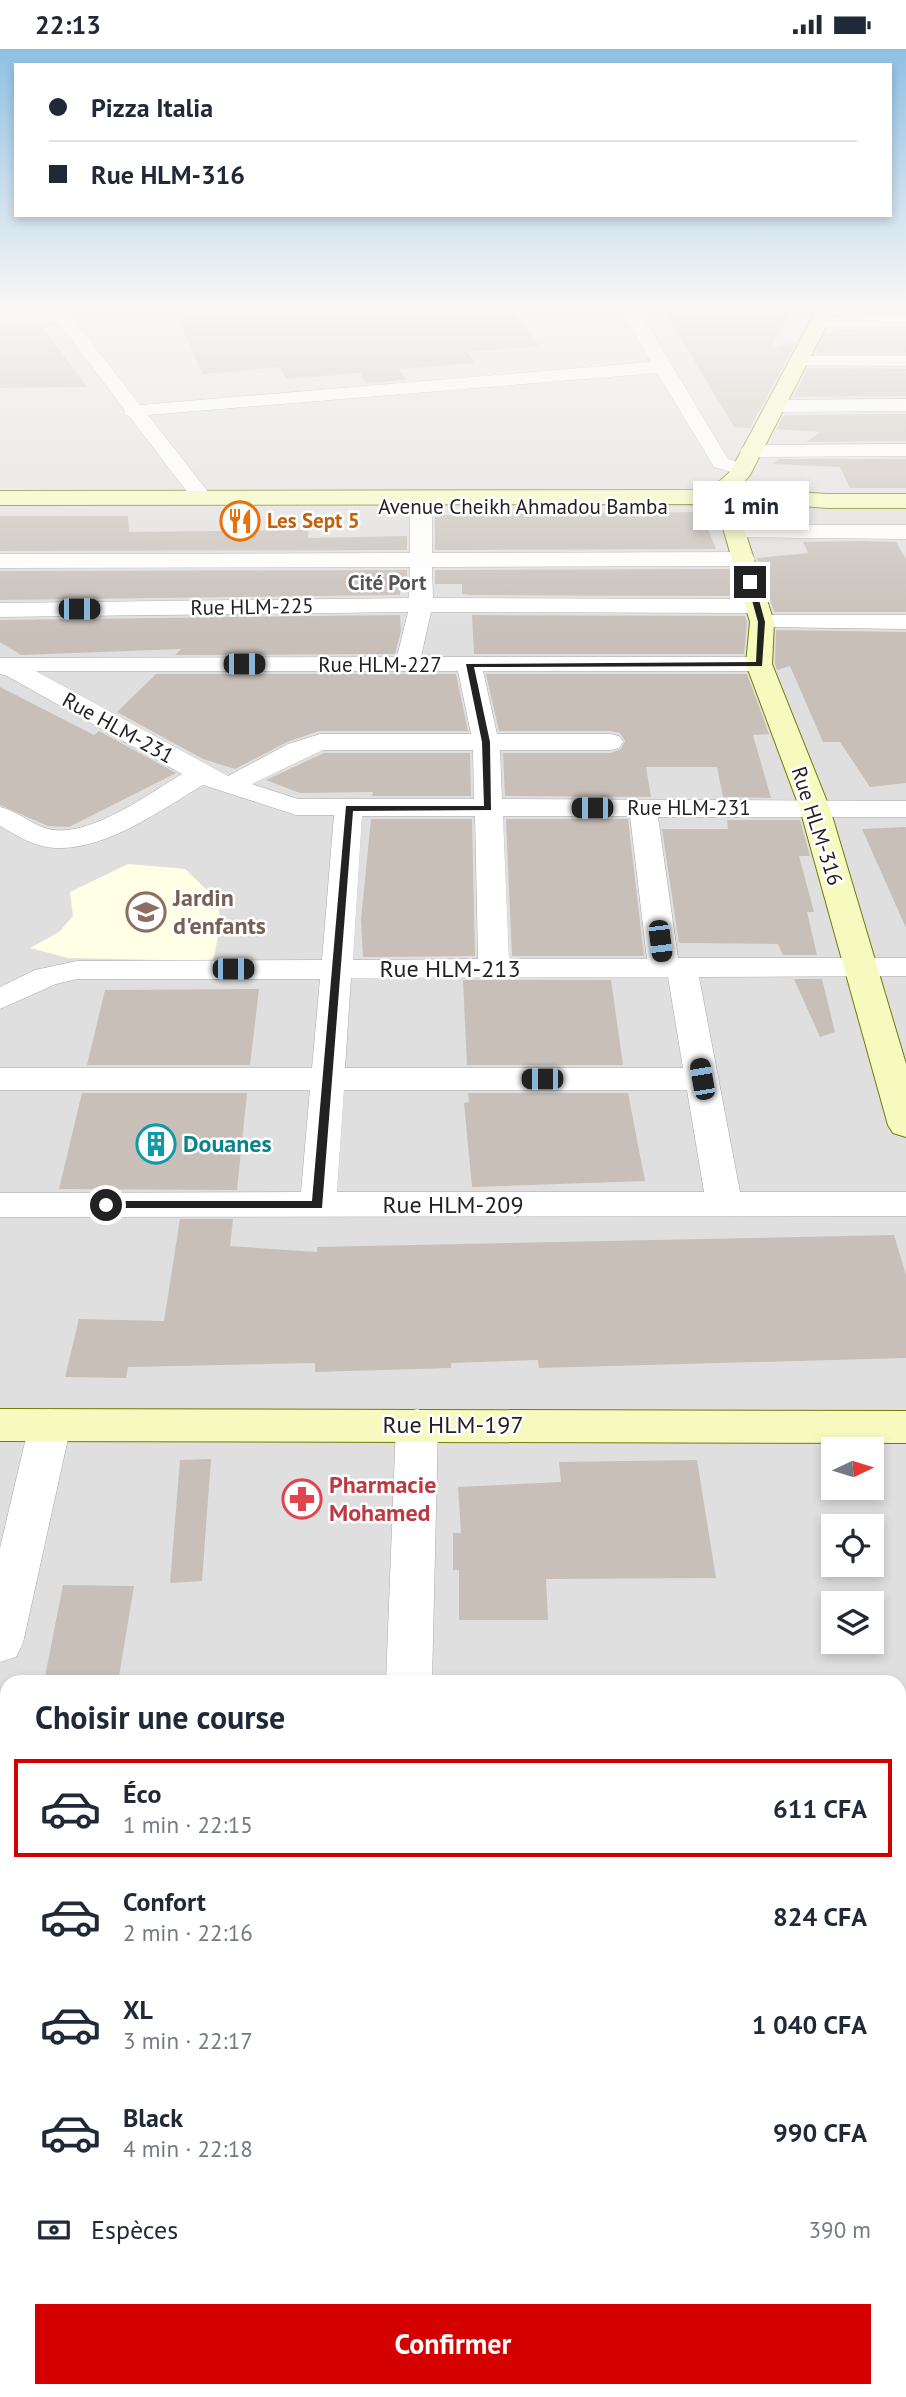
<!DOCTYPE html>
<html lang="fr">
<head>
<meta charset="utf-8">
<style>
	body { margin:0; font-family:"PT Sans",sans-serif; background:#f2f2f3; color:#1f2937; height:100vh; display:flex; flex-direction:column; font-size:26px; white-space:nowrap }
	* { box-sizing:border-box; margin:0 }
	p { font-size:23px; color:#747a83 }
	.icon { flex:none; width:38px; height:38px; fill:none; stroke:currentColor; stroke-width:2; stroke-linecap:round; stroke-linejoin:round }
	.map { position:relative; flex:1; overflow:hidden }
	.sheet { position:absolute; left:0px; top:1626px; width:906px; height:723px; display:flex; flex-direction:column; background:#fff; border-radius:21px 21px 0 0; box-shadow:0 4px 10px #0003 }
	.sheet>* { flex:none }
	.top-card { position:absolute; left:14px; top:14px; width:878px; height:154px; border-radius:0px; box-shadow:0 4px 10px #0003; display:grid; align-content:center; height:154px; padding:0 35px; background:#fff }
	.needle { width:46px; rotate:86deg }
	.buttons { position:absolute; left:821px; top:1388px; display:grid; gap:14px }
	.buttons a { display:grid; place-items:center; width:63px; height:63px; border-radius:0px; background:#fff; box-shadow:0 4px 10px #0003; font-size:35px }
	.end { position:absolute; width:32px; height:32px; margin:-16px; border:9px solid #222; background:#fff; box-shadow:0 0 0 4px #fff }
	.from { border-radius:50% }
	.bubble { position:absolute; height:49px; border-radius:0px; background:#fff; box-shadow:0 4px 10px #0003; font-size:23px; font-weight:700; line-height:49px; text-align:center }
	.car { position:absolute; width:21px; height:42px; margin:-21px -10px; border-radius:9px; box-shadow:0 0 5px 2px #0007; background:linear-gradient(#222 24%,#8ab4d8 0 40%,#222 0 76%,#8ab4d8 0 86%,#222 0) }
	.top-card b { display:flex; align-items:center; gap:24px; height:66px; font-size:26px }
	.top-card b+b { border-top:2px solid #e0e1e3 }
	.top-card i { width:18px; height:18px; background:#1f2937 }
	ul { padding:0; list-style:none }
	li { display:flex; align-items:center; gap:21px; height:98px; margin:0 14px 10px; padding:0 21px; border:4px solid transparent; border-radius:0px }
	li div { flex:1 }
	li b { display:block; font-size:26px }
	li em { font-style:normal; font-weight:700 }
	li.selected { border-color:#d40000 }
	li>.icon { width:63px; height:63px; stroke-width:1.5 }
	h2 { padding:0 35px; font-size:32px; line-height:84px }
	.pay { display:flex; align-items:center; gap:18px; height:77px; padding:0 35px; font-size:26px }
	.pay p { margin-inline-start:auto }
	.primary-button { display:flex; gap:14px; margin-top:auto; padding:14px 35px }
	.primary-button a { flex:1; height:80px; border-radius:0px; background:#d40000; color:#fff; font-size:28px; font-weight:700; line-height:80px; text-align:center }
	.status { display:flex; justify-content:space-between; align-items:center; height:49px; padding:0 35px; background:#fff; direction:ltr }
	.status svg { height:19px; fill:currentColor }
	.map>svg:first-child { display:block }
	.residential { fill:#e0dfdf; fill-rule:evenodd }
	.education { fill:#ffffe5 }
	.pitch { fill:#88e0be }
	.building { fill:#c7bfb8 }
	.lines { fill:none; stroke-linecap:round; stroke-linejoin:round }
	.street-casing { stroke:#a9a9a9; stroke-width:1 }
	.secondary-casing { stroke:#707d05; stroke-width:2 }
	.street { fill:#fff; fill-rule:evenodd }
	.secondary { fill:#f7fabf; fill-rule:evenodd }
	.route { fill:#222 }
	.labels { text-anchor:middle; stroke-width:5; stroke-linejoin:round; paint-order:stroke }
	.far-street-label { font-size:21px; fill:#222; stroke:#fff }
	.far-food-label { font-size:21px; font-weight:bold; fill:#c56008; stroke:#fff; text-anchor:start }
	.far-neighbourhood-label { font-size:21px; font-weight:bold; fill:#555; stroke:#fff }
	.education-label { font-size:24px; font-weight:bold; fill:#785e54; stroke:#fff; text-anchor:start }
	.street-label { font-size:24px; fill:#222; stroke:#fff }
	.culture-label { font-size:24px; font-weight:bold; fill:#0d838f; stroke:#fff; text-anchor:start }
	.health-label { font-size:24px; font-weight:bold; fill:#be3a42; stroke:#fff; text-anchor:start }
</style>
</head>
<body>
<div class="status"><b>22:13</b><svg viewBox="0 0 49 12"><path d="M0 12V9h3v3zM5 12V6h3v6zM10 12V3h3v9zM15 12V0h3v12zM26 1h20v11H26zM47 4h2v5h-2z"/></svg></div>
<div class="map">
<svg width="906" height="2348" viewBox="0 0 906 2348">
	<rect width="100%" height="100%" fill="#f2efe9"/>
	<path class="residential" d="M0,258H906V2348H0ZM833,1400H872V1438H833ZM833,1477H872V1516H833ZM833,1554H872V1592H833ZM7,1633H900V2342H7Z"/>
	<path class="education" d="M128,815L185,820L208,842L219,859L220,878L213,912L68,909L30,899L59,883L73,867L70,843Z"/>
	<path class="pitch" d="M0,2230H7V2342H40L39,2348H0Z"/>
	<path class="building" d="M266,258H507L540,297L467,303L475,314L399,320L406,331L366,334L360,324L286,330L280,318L202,325L177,265Z
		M662,258H793L770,300L797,292L750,379L734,378Z
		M866,258H894L896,261H906V265H862Z
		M0,277H42L87,338L0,339Z
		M842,280L906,281V304H815L825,285Z
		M808,319L906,320V347L793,348Z
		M906,365V392L806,393L821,383L776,380L784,366Z
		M779,410H906V439H850L840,418L772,415Z
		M701,463L716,500L435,501V466Z
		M0,467H128L129,483L309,481L308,489L407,487V501L0,502Z
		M860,492L896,493L906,510V563H774L757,509L808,504L803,493Z
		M732,520L740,547L471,546L462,545V535H435V521Z
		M407,521V535L400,536V546L0,551V522Z
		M400,566L401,582L395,605L175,606L181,600L21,606L0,593V571Z
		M472,566L745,567L747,573L744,605H474Z
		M776,581L906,583V734L870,738L840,693H823L790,617L777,621L775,615Z
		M156,625H456L468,682H319L287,693L235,720L203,710L117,663Z
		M486,625H747L769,685L753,686L771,749L723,748L717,718H646L651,748L505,747L503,704H611L621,700L625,692L620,684L610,682H499Z
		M0,638L94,686L99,682L176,724L69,778L48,777L0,756Z
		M324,704H470L471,747H372L373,743L300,744L266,731Z
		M371,770H472L475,907L363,908L361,871Z
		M506,770H628L644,907H512Z
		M727,771H800L810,807H799L814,863H807L817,906H783L778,895L679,894L662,780H728Z
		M906,778V879L862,780Z
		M794,930H822L835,983L820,988Z
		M463,931H611L623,1016H467Z
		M259,940L250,1016H87L105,941Z
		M82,1044H247L237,1141L59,1140Z
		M468,1044H628L645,1132L472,1138L464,1054L469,1053Z
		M180,1170H233L230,1197L317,1203V1198L894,1186L906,1226V1309L539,1319L538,1311L451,1314V1319L315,1323V1314L128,1318L126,1329L65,1328L79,1270L164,1272Z
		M211,1410L202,1532L170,1534L180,1411Z
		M697,1411L716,1529L546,1530L548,1571H459V1521H453V1484H461L458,1438L561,1433L559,1413Z
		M63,1536L134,1537L118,1633H44Z"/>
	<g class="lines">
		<g class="street-casing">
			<path id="street" d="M47,258H64L140,356L651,313L620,258H637L728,410L748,416L751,420L748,424L741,426L714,418L657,324L148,366L213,449L209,453H195L129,367L125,366L124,360L59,274H0V264H51Z
				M819,268H906V278L813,277L810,273Z
				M798,307H906V317L792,316L789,312L792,308Z
				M906,350V362L775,363L765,357L775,351Z
				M906,395V407L750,408L743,406L740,402L743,398L750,396Z
				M421,453L429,454L432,459V504L744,503L752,505L755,510L752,515L744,517L432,518L433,549L757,550L765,552L769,557L765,562L757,564L431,563L421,608H759L768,610L771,615L768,620L759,622H483L497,685H610L619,687L623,693L619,699L610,701H500L502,750L906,752V768H658L678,909H906V927L699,928L740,1143H906V1167L0,1168V1144L301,1143L310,1041H0V1019H312L320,930H77L56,935L0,960V938L35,921L77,912L322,911L334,766H296L203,736C160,761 108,801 55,799C35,798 17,787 0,777V758C19,762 35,779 54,781C93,786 150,744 182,725L7,627L0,625V609L397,608L408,563L0,568V554L409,549L410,518L0,519V505L410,504V459L413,454ZM36,622H458L471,685H320L288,695L228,727ZM323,701H473L474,750H298L252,735ZM362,767H475L478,910L353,911ZM503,767H630L647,910H509ZM668,928L683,1019H345L351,929ZM344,1041H687L704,1143H337Z
				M735,476H906V490L727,488L724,483L727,478Z
				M762,566H906V580L754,578L750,573L754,568Z
				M50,1360L65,1365L71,1376L23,1594L16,1608L0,1613V1499L29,1376L35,1365Z
				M417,1360L432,1365L438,1376L432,1633H386L396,1376L402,1365Z
				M0,1791H7V1839H0Z
				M900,2262H906V2322H900Z
				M91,2342H153L152,2348H90Z"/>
		</g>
		<g class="secondary-casing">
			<path id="secondary" d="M818,258H836L750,426L742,435L764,441L827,445H906V459H827L778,455L765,469L742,473L774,573L772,615L830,760L906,1015V1088L893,1084L888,1076L800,760L746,615L750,573L723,479C715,466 704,467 698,455L0,456V442L704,441L713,438L730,423ZM739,447L756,455L741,459L720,453L722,449Z
				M0,1360L906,1362V1394L0,1392Z"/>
		</g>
		<use href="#street" class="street"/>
		<use href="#secondary" class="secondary"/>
	</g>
	<linearGradient id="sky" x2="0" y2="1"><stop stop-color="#8fc0e4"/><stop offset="0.44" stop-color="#f9f8f5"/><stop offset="1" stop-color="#f9f8f5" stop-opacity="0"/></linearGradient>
	<rect width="906" height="587" fill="url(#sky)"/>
	<path class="route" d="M750,531L754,533L765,573L762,617L474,618L490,693L491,761L353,762L322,1159H102V1153L106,1152H312L346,757H484L482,693L466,615L756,613L758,573L747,533Z"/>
	<defs>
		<g id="restaurant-ring" transform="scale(2.0125)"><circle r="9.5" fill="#fff" stroke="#e8710a" stroke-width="1.5"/><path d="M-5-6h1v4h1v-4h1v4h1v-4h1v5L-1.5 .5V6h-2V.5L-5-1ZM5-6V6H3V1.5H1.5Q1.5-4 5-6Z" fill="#e8710a"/></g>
		<g id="school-ring" transform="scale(2.0125)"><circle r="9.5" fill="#fff" stroke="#8d6e63" stroke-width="1.5"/><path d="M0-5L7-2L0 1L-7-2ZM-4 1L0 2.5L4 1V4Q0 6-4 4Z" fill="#8d6e63"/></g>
		<g id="building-ring" transform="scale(2.0125)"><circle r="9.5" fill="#fff" stroke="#0f9aa8" stroke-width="1.5"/><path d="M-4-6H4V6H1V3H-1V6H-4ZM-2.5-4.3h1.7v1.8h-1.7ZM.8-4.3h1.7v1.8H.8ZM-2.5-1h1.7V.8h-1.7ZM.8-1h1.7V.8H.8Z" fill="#0f9aa8"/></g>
		<g id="pharmacy-ring" transform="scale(2.0125)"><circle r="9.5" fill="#fff" stroke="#e0444e" stroke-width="1.5"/><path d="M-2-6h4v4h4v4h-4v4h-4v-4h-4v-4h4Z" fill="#e0444e"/></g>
	</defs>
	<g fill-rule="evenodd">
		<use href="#restaurant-ring" x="240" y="472"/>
		<use href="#school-ring" x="146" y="863"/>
		<use href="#building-ring" x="156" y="1095"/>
		<use href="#pharmacy-ring" x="302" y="1450"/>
	</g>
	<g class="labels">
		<g class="far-street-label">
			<text x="523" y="465">Avenue Cheikh Ahmadou Bamba</text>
			<text transform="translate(252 558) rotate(-1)" y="7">Rue HLM-225</text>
			<text x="380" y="623">Rue HLM-227</text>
			<text transform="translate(118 679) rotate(29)" y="7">Rue HLM-231</text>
			<text x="689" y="766">Rue HLM-231</text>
			<text transform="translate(817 777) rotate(72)" y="7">Rue HLM-316</text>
		</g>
		<g class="far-food-label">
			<text x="267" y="479">Les Sept 5</text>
		</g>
		<g class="far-neighbourhood-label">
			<text x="387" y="541">Cité Port</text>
		</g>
		<g class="education-label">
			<text x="173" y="857">Jardin<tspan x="173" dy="28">d'enfants</tspan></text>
		</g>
		<g class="street-label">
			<text x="450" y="928">Rue HLM-213</text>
			<text x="453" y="1164">Rue HLM-209</text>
			<text x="453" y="1384">Rue HLM-197</text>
		</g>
		<g class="culture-label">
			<text x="183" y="1103">Douanes</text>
		</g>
		<g class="health-label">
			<text x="329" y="1444">Pharmacie<tspan x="329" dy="28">Mohamed</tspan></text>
		</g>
	</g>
</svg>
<div class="buttons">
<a><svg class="needle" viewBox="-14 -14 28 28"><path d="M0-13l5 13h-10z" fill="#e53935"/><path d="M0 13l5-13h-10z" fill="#747a83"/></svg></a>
<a><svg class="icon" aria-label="locate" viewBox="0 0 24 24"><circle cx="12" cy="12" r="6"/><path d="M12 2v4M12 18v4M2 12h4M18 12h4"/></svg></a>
<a><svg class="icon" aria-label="layers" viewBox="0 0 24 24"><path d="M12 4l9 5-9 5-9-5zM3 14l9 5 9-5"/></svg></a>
</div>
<i class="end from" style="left:106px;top:1156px"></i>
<i class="end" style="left:750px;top:533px"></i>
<div class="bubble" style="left:693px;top:432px;width:116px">1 min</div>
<i class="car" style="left:79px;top:560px;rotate:90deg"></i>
<i class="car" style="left:244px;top:615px;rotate:90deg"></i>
<i class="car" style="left:592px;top:759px;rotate:270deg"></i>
<i class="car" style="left:660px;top:892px;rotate:173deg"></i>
<i class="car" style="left:233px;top:920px;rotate:90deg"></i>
<i class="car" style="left:542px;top:1030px;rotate:270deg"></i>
<i class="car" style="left:702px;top:1030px;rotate:350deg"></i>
<div class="top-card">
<b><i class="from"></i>Pizza Italia</b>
<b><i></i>Rue HLM-316</b>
</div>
<section class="sheet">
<h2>Choisir une course</h2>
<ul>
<li class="selected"><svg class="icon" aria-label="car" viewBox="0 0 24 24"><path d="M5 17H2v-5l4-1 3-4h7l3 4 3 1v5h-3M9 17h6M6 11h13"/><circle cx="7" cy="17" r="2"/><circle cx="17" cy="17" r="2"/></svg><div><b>Éco</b><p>1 min · 22:15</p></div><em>611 CFA</em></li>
<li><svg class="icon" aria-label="car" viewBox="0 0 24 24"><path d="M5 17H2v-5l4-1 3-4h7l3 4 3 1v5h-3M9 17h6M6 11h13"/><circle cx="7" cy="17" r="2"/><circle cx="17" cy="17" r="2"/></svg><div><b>Confort</b><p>2 min · 22:16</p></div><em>824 CFA</em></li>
<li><svg class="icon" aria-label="car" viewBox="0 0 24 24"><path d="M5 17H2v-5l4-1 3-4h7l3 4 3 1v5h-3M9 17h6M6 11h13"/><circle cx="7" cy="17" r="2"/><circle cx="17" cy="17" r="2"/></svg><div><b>XL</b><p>3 min · 22:17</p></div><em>1 040 CFA</em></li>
<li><svg class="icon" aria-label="car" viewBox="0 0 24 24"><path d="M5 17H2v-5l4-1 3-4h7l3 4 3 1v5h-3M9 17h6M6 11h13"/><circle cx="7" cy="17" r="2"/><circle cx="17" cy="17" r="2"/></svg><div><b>Black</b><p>4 min · 22:18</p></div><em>990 CFA</em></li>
</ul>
<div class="pay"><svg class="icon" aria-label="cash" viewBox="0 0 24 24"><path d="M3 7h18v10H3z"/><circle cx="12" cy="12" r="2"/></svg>Espèces<p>390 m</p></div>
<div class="primary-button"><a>Confirmer</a></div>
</section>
</div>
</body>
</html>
